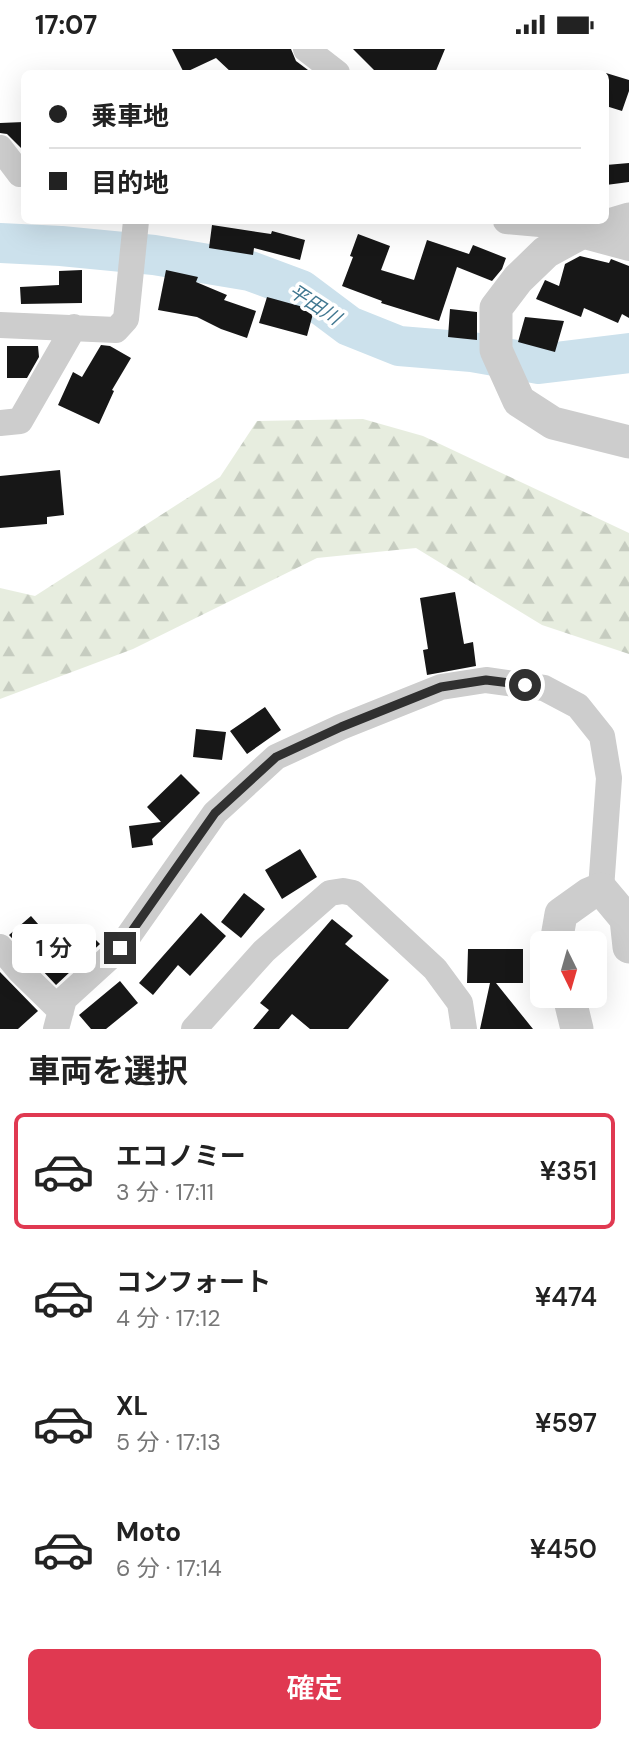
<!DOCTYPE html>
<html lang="ja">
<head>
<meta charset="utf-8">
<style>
	body { margin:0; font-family:"DM Sans","Noto Sans JP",sans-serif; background:#f6f6f6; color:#222; height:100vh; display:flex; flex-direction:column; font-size:26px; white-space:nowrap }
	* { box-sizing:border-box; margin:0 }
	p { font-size:23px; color:#767676 }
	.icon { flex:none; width:38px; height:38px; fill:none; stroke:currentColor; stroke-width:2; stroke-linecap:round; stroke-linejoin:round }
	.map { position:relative; height:980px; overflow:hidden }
	.sheet { display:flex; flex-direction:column; background:#fff; flex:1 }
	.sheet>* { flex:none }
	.top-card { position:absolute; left:21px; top:21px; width:588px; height:154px; border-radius:10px; box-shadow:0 7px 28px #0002; display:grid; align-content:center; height:154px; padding:0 28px; background:#fff }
	.needle { width:46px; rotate:175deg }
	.fabs { position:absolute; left:530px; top:882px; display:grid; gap:14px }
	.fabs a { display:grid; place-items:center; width:77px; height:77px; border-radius:10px; background:#fff; box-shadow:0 7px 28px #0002; font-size:35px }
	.end { position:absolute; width:32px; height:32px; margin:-16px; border:9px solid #303030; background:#fff; box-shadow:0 0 0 4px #fff }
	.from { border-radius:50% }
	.bubble { position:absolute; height:49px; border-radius:10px; background:#fff; box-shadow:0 7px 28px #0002; font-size:23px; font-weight:600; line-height:49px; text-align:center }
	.top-card b { display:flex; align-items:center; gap:24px; height:66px; font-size:26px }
	.top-card b+b { border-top:2px solid #e0e0e0 }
	.top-card i { width:18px; height:18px; background:#222 }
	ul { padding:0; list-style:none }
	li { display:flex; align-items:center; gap:21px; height:116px; margin:0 14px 10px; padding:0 14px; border:4px solid transparent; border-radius:10px }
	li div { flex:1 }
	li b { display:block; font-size:26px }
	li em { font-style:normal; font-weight:600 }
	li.on { border-color:#e03951 }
	li>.icon { width:63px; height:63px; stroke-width:1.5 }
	h2 { padding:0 28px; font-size:32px; line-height:84px }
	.primary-button { display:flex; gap:14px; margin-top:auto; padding:14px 28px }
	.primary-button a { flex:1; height:80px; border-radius:10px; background:#e03951; color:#fff; font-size:28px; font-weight:600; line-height:80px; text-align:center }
	.status { display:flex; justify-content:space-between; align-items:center; height:49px; padding:0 35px; background:#fff; direction:ltr }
	.status svg { height:19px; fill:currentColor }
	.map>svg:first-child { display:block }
	.forest { fill:url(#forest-firs) }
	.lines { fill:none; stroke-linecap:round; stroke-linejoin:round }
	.river { stroke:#cce1ec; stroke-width:40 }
	.building { fill:#171717 }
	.minor { stroke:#cdcdcd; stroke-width:26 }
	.tertiary { stroke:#cdcdcd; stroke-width:33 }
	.route { stroke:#303030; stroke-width:9 }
	.labels { text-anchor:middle; stroke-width:7; stroke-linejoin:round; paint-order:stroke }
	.water-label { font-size:19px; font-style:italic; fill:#407790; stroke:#fff }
</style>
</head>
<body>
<div class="status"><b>17:07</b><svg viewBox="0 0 49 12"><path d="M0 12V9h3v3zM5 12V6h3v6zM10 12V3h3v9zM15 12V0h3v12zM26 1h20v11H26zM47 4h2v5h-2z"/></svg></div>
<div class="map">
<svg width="629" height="980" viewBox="0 0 629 980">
	<defs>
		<pattern id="forest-firs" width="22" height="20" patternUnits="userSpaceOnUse" patternTransform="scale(1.75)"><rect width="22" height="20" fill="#e7eddf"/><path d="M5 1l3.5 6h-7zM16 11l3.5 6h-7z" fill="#c6ccc0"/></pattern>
	</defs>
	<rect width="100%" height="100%" fill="#fff"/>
	<path class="forest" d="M363,370L423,387L629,484V605L542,576L416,499L317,509L133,600L0,650V539L35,547L220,428L257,372Z"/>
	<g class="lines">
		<path class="river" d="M0,194L61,197L154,206L250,222L301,241L349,277L399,297L472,303L539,315L629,304"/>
	</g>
	<path class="building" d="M172,0H291L296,12L312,24H232L216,9L184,24Z
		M353,0H445L435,24H377Z
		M606,24L629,31V42L622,62L606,57Z
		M24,73V102L7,85L0,84V74Z
		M629,114V133L606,136V116Z
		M212,176L271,185L272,182L305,191L300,211L254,199L253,206L209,199Z
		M358,185L390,197L381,221L414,231L427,191L469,205L473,196L506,209L502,220L492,232L457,218L439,272L381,254L382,252L342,237L353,208L350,207Z
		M580,207L609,214L611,210L629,217V269L622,265L618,274L584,259L581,268L536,250L545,231L559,237L565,215Z
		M82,221V254L21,255L20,238L59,236V222Z
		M166,221L198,228L196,233L227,246L224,251L256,262L247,289L221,280L197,268L158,261Z
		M267,248L314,261L307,287L259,274Z
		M450,260L477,263V291L448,288Z
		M525,268L564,272L555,303L518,293Z
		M101,296L110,297L131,309L112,341L114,342L99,375L58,356L73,323L82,328Z
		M7,297H38L39,308L27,329H7Z
		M60,421L64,466L47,468V475L0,479V427Z
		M455,543L464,595L473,593L476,617L427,626L423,601L428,600L420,549Z
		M265,658L281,681L247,705L230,682Z
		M196,680L226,683L222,711L193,708Z
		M181,725L200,744L152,790L153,796L132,799L129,777L161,773L147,758Z
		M300,800L317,828L282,850L265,821Z
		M244,844L265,860L241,889L221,873Z
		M201,864L226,887L190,927L178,916L153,946L139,934Z
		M31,867L61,901L84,879L100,895L56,936L9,886Z
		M332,870L353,887L345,895L389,931L348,980H310L292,965L279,980H253L269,961L260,954Z
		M468,900H523V934H496L533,980H480L490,934H467Z
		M0,923L38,962L18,980H0Z
		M120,932L138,954L106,980H91L79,966Z"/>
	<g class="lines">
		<path class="minor" d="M306,0L337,24
			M0,99L20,125
			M506,172L540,175L629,199
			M0,276L116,281L126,270L136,172
			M0,374L20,372L74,278
			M0,898L20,922L61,962
			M56,980L64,950L120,899L215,764L276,708L341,678L441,638L486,631L544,639L578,657L602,687L609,729L601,840
			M194,980L264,902L330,844L343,842L353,844L435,920L460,954L464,980"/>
		<path class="tertiary" d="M629,170L579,185L546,203L518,230L496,259V301L519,352L553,374L629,393
			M556,894L561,865L589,845L601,840L626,870L629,898
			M569,947L577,980"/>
	</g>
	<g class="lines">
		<path class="route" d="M120,899L215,764L276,708L341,678L441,638L486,631L525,636"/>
	</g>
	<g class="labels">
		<g class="water-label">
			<text transform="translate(315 255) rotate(33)" y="7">平田川</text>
		</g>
	</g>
</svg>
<div class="fabs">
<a><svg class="needle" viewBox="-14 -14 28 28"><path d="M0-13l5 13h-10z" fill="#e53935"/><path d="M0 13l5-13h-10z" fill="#767676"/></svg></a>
</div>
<i class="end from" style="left:525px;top:636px"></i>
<i class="end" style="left:120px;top:899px"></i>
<div class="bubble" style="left:12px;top:875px;width:84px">1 分</div>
<div class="top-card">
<b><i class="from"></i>乗車地</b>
<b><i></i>目的地</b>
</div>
</div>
<section class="sheet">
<h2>車両を選択</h2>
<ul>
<li class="on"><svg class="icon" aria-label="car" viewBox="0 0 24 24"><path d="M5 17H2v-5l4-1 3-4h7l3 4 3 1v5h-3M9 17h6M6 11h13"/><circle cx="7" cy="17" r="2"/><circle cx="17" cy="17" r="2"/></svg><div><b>エコノミー</b><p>3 分 · 17:11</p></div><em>¥351</em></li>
<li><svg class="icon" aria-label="car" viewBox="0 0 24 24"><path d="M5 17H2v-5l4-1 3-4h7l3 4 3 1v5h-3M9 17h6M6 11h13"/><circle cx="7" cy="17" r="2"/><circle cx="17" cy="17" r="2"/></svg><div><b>コンフォート</b><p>4 分 · 17:12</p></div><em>¥474</em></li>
<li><svg class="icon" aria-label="car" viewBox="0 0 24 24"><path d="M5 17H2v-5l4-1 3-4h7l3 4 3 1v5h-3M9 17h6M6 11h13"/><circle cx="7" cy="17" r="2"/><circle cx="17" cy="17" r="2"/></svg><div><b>XL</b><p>5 分 · 17:13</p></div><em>¥597</em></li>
<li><svg class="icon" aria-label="car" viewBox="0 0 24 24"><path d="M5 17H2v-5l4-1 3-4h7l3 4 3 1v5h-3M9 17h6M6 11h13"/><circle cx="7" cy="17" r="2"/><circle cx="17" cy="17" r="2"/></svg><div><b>Moto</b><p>6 分 · 17:14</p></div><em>¥450</em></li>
</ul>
<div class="primary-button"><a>確定</a></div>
</section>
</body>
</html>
